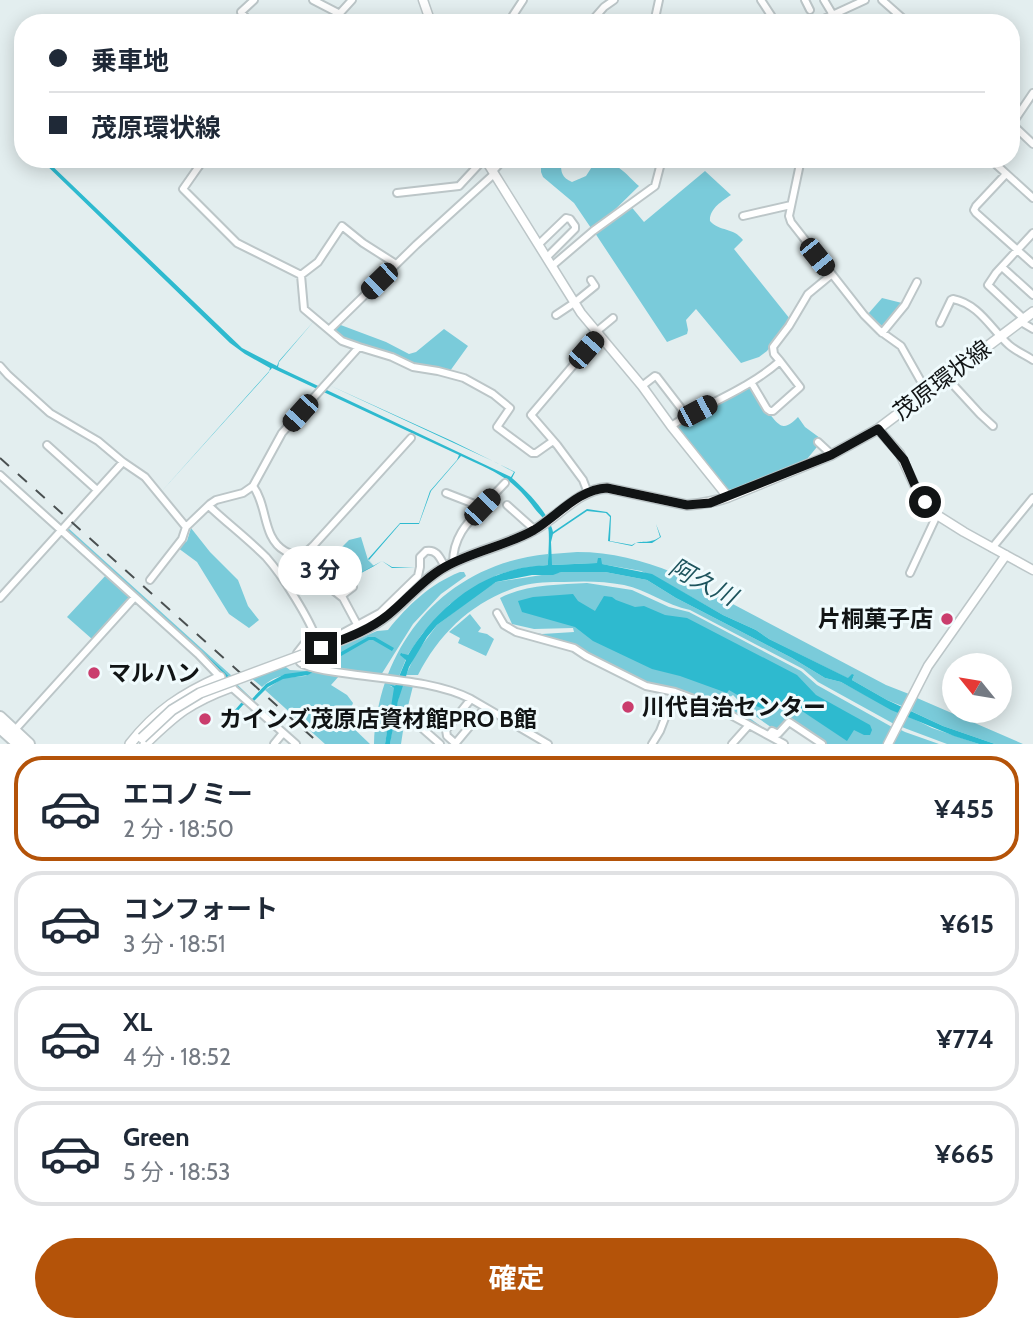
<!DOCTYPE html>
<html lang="ja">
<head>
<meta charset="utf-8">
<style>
	body { margin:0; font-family:Cabin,"Noto Sans JP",sans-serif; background:#f2f2f3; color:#1f2937; height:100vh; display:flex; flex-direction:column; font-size:26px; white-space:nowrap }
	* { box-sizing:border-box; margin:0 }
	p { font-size:23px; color:#747a83 }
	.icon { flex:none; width:38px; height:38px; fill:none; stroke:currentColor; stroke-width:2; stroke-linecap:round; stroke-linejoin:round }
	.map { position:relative; height:744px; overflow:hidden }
	.side { display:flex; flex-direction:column; background:#fff; flex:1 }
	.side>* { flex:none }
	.guide { position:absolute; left:14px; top:14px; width:1006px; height:154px; border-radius:28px; box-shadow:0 4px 18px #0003; display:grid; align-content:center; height:154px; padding:0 35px; background:#fff }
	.needle { width:46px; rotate:300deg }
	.fabs { position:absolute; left:942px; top:653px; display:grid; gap:14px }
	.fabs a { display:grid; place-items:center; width:70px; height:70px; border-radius:50%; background:#fff; box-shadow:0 4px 18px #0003; font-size:35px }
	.end { position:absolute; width:32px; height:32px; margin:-16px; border:9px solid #111415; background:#fff; box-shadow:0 0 0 4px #fff }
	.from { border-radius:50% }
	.bubble { position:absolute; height:49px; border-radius:24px; background:#fff; box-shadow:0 4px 18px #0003; font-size:23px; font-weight:700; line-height:49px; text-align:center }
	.car { position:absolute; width:21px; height:42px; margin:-21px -10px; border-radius:9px; box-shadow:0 0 5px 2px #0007; background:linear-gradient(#222 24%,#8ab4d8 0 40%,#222 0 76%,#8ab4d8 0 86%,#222 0) }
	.guide b { display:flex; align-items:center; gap:24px; height:66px; font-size:26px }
	.guide b+b { border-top:2px solid #e0e1e3 }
	.guide i { width:18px; height:18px; background:#1f2937 }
	ul { padding:12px 0 0; list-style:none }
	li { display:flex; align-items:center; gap:21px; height:105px; margin:0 14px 10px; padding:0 21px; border:4px solid #e0e1e3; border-radius:28px }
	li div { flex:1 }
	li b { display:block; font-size:26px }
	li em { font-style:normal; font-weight:700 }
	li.active { border-color:#b45309 }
	li>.icon { width:63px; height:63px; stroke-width:1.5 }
	.button { display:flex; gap:14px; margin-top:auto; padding:14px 35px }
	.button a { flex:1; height:80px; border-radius:42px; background:#b45309; color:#fff; font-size:28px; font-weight:700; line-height:80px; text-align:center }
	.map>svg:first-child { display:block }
	.green { fill:#7acbda }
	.water { fill:#2ebacf }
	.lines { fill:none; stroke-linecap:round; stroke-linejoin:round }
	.minor-casing { stroke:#bcc6c8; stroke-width:10 }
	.tertiary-casing { stroke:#bcc6c8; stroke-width:11 }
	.secondary-casing { stroke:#bcc6c8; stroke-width:12 }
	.trunk-casing { stroke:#bcc6c8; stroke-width:14 }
	.minor { stroke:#fff; stroke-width:6 }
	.tertiary { stroke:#fff; stroke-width:8 }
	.secondary { stroke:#fff; stroke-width:9 }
	.trunk { stroke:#fff; stroke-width:10 }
	.rail { stroke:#4a5051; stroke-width:2; stroke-dasharray:12 12; stroke-linecap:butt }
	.secondary-bridge-casing { stroke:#bcc6c8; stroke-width:12; stroke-linecap:butt }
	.secondary-bridge { stroke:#fff; stroke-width:9 }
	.route { stroke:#111415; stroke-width:9 }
	.poi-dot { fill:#ca3d6d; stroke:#f0fbfd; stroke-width:2.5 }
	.labels { text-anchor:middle; stroke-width:6; stroke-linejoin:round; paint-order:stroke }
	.street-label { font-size:23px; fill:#111415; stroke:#f0fbfd }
	.poi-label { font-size:23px; font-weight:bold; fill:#111415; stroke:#f0fbfd; text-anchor:start }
	.water-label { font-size:24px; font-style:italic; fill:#1d545d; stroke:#f0fbfd }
</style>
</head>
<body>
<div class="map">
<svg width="1033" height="744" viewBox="0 0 1033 744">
	<rect width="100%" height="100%" fill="#e3eeef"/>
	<path class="green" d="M541,159H561C561,170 560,177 572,182L586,176L597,159C614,159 627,175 639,186L593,231L574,203L543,177L541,172Z
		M705,171L731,195C722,201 709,209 710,221C720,232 733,227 743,240L734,249L790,319L767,351L759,357L741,363L696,309L686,320L688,330L687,334L667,342L595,233L629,204L644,222Z
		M882,298L902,303L882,326L868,314Z
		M338,324L386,342L409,354L416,352L444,329L468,346L450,371L404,363L340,337L333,331V328Z
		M751,382C756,391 774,427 784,426C789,426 795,420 798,417L805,427L820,438L821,442L803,464L736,489L727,490L671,426Z
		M67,527L232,676L225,678L208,658L66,530Z
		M191,528L210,552L238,580L248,606L259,620L249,628L229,614L197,562L178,548L187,541Z
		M361,537L368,560L374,566L333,588L329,584L322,567L349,540Z
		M577,552C612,552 642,560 674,573L886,685L909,694L902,706L887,700L852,680L854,675L849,679L769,639L756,630L723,615L670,585L641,571L601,564V559L597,563L551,565V554Z
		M548,554V565L522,568L497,575L450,604L422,634L407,656L402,653L406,659L395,686H390L395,688L385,744H374C378,644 445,564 548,554Z
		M460,572H464L466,576L441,594L413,624L381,675L316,665L308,660L377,631L388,630C408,605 430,584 460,572Z
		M561,572H605L647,580L676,598L792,658L825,678L841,682L899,713L894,724L818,682L803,669L690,610C666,605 647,590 624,585C604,581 584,581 564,582C550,582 535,582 521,586C474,600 440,632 418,675H406L416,653L437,625L482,591L496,582Z
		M107,574L128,595L129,599L92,639L67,617Z
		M587,583L632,590L669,607L689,612L801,671L817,685L892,727L885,744H826L787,719L778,731C760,721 747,710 733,695L730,697L748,717L768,731L720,705L675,689L648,683L587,653L576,645L524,631L542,634L574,632L573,628L534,629L512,624L500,598C527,584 557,585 587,583Z
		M470,614L481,628L478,632L487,634L494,639L486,656L458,643L460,638L449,632Z
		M283,665L290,670L309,671C290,677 280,671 262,687L250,677Z
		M315,671L340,675L331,685L347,695L353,703C351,710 343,714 343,722L345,724H349L370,744H325L265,690L283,678L305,676Z
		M402,684L413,686L405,718L401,744H390L394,717Z
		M917,698L1023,744H995L943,726L911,711Z
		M908,716L932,728L979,744H947L907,729L902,727Z
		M901,730L905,732L939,744H893Z"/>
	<path class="water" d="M40,159H45L242,348L277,366L279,361L314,321L279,362L278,367L511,477L514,472L497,463L329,385L452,441L515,472L512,478C526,490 549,513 553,532L587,509L607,512L611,516L610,541L632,545C641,539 648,545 660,537L656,524L669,508L656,524L661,537L652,543H636L632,546L608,541L610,517L606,513L587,511L553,534L551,542L552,565L597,563L598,558H601L602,564L652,574L723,615L756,630L769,639L848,678L852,674L854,675L852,680L887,700L943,726L995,744H979L954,736L891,710L841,682L825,678L792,658L676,598L647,580L605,572H561L553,575H532L496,582L437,625L427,637L409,667L398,701L390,744H385L394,688L390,685L395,686L406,660L400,655L401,653L408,655C431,617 466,583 510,571C522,567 535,566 548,565C548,556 550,534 548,527C546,520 539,514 535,509C512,477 495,472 461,456L431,491L419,524H400L369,560L374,566L382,561L392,567H415L392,568L382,561L335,587L374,566L368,559L400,523H419L430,491L457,460L459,455L272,368L161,492L269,372L270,368L245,354L230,343Z
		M67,530L218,666L252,699L266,684L285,674L308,671L318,663L325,661L368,637H375L394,648L392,651L373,640H369L308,675L283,679L268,687L254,701L301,744L253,702L243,705L225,725L223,724L241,703L250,699L235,683L224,676L225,675L217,667Z
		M573,594L578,601L595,611L604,596L612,597L616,600L635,607L644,606L665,615L687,618L797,675L816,695L870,725L872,730L870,735H864L854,730L847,741L784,699L774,713L756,706L729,690L727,693L680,676L652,669L593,641L575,627L522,612L518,601L533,597Z"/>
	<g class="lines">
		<g class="minor-casing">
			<path id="minor" d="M313,0L340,14
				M761,0L776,23
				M805,0L810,10
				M824,0L833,15L832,23
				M882,0L908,23
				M250,23L241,12L254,0
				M331,23L352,0
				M508,23L523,0
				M590,23L604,7L614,0
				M654,23L659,0
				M815,23L865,0
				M1033,93L1012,124L1033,144
				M204,159L183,189L237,243L301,275L318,262L342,226L363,243L396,264
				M801,159L789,216L791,222L864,315L880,331L901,346L927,392
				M990,159L1033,198
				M493,171L504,159
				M1006,174L976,206L974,210L976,213L1033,264
				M397,193L459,186L484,159
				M743,216L791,205
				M539,244L566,218L570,219L575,226V229L547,257
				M552,266L593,231L655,186L662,159
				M1002,267L1033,295
				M556,315L574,303L595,286L591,280
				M1024,319L988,285L996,273L1033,233
				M1021,322L1033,329
				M940,323L951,300L953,299C979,304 991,329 1009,345C1016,351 1025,355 1033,360
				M329,330L416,245L494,174
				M596,332L613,318
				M882,333L905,305L917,282
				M359,347L392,357L413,367L438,371L464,378L493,394L510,408L497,427L532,453H536L553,441
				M0,366L8,375L50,413L98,441L123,462L145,477L186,527
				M946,377L980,414L993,426
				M751,382L767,409L770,411H773L800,387L780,361
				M642,386L655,376L657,377L687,416L671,426
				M687,416C719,399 753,385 780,361L774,354L773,347L789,326L808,294L831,275
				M818,442L832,455
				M47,445L97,490
				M0,475L198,654L221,678
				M253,486C268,506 262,538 285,551C290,554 296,554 302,556L313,546L411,438
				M446,493L482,507C466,524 453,538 453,563
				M588,493L583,480L557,445L531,415L599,335
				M507,505L535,530
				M209,506C227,523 248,539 266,557C282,575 310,619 317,641
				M482,507L505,483
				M992,548L1033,498
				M304,555L317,563L321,569L325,582L329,587L343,598L358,626
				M445,567C440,558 437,549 426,551L420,557V567L418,576L380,613L343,633L322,640L304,644L297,653C298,659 298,663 305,665C316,670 331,671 343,673C382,679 436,681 471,699L548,744
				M910,573L937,515
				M150,580L182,539L186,527L210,504L216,500L243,493L253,486L282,433L359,347L342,341L304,309L301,275
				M341,596L353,587
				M0,598L123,462
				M497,613L504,625L516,632L574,648L586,656L646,686L675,692L718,708L784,744
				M229,685L296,744
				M407,718L415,722L440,744
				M13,732L135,597
				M769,735L772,731L778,734L789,722L822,744
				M274,744L283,733
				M455,744L485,708
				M456,744L447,736L446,730L471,699
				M652,744L660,731L675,692
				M732,744L749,725"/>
		</g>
		<g class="tertiary-casing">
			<path id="tertiary" d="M423,0L431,23
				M485,159L581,313L642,386L671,426L728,497
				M878,429L900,454L919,495L937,515L964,532L1033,570
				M888,744L928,666L1006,555"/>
		</g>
		<g class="secondary-casing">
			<path id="secondary" d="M321,648C344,639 368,631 388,615C407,600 423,579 445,567C473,551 506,546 534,530C558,517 579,489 607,488L687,505C702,504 714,502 728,497L831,455L878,429L1033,312
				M130,744C156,711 182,694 220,677
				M145,744C176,714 190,702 231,687"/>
		</g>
		<g class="trunk-casing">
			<path id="trunk" d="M0,717L29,744
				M0,728L18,744"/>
		</g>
		<use href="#minor" class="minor"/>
		<use href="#tertiary" class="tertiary"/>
		<use href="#secondary" class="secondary"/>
		<use href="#trunk" class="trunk"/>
		<path class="rail" d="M0,458L320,744"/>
		<g class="secondary-bridge-casing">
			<path id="secondary-bridge" d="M142,738L172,710L200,693L321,648"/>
		</g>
		<use href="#secondary-bridge" class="secondary-bridge"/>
	</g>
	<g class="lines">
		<path class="route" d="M321,648C344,639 368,631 388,615C407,600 423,579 445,567C473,551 506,546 534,530C557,516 579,489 607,488L687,505L710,503L831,455L878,429L904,460L919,495L925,502"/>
	</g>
	<g class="poi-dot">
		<circle cx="947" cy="619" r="7"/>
		<circle cx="94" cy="673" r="7"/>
		<circle cx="628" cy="707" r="7"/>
		<circle cx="205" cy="719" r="7"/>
	</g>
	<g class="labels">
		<g class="street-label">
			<text transform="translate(942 380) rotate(-37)" y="8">茂原環状線</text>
		</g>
		<g class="poi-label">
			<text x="933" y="627" text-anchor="end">片桐菓子店</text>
			<text x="108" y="681">マルハン</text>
			<text x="642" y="715">川代自治センター</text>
			<text x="219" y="727">カインズ茂原店資材館PRO B館</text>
		</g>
		<g class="water-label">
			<text transform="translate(703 582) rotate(28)" y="8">阿久川</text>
		</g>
	</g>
</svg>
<div class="fabs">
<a><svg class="needle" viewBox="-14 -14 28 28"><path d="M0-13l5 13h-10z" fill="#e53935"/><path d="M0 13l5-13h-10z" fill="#747a83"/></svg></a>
</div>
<i class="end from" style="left:925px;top:502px"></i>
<i class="end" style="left:321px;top:648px"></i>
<div class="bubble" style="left:278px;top:546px;width:84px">3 分</div>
<i class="car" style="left:817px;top:257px;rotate:141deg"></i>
<i class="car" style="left:379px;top:281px;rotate:226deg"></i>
<i class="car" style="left:586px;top:350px;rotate:41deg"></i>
<i class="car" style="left:697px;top:411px;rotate:62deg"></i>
<i class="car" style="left:300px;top:413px;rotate:222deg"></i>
<i class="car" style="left:482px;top:507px;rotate:44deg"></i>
<div class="guide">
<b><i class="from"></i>乗車地</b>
<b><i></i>茂原環状線</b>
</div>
</div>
<section class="side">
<ul>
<li class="active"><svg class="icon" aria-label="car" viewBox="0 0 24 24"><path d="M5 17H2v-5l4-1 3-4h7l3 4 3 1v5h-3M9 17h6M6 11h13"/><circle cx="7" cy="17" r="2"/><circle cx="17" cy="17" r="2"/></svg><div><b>エコノミー</b><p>2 分 · 18:50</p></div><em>¥455</em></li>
<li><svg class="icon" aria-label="car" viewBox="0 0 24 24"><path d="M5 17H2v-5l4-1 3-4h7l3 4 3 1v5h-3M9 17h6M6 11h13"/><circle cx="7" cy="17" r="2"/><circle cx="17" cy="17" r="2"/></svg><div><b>コンフォート</b><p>3 分 · 18:51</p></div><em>¥615</em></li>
<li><svg class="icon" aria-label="car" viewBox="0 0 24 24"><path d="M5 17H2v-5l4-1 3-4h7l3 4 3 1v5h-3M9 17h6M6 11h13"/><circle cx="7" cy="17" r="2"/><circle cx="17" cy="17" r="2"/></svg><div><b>XL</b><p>4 分 · 18:52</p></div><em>¥774</em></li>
<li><svg class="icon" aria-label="car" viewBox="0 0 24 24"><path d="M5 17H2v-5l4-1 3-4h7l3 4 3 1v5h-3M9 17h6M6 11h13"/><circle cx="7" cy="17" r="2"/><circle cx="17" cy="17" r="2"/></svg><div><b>Green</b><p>5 分 · 18:53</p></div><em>¥665</em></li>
</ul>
<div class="button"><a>確定</a></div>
</section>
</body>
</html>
